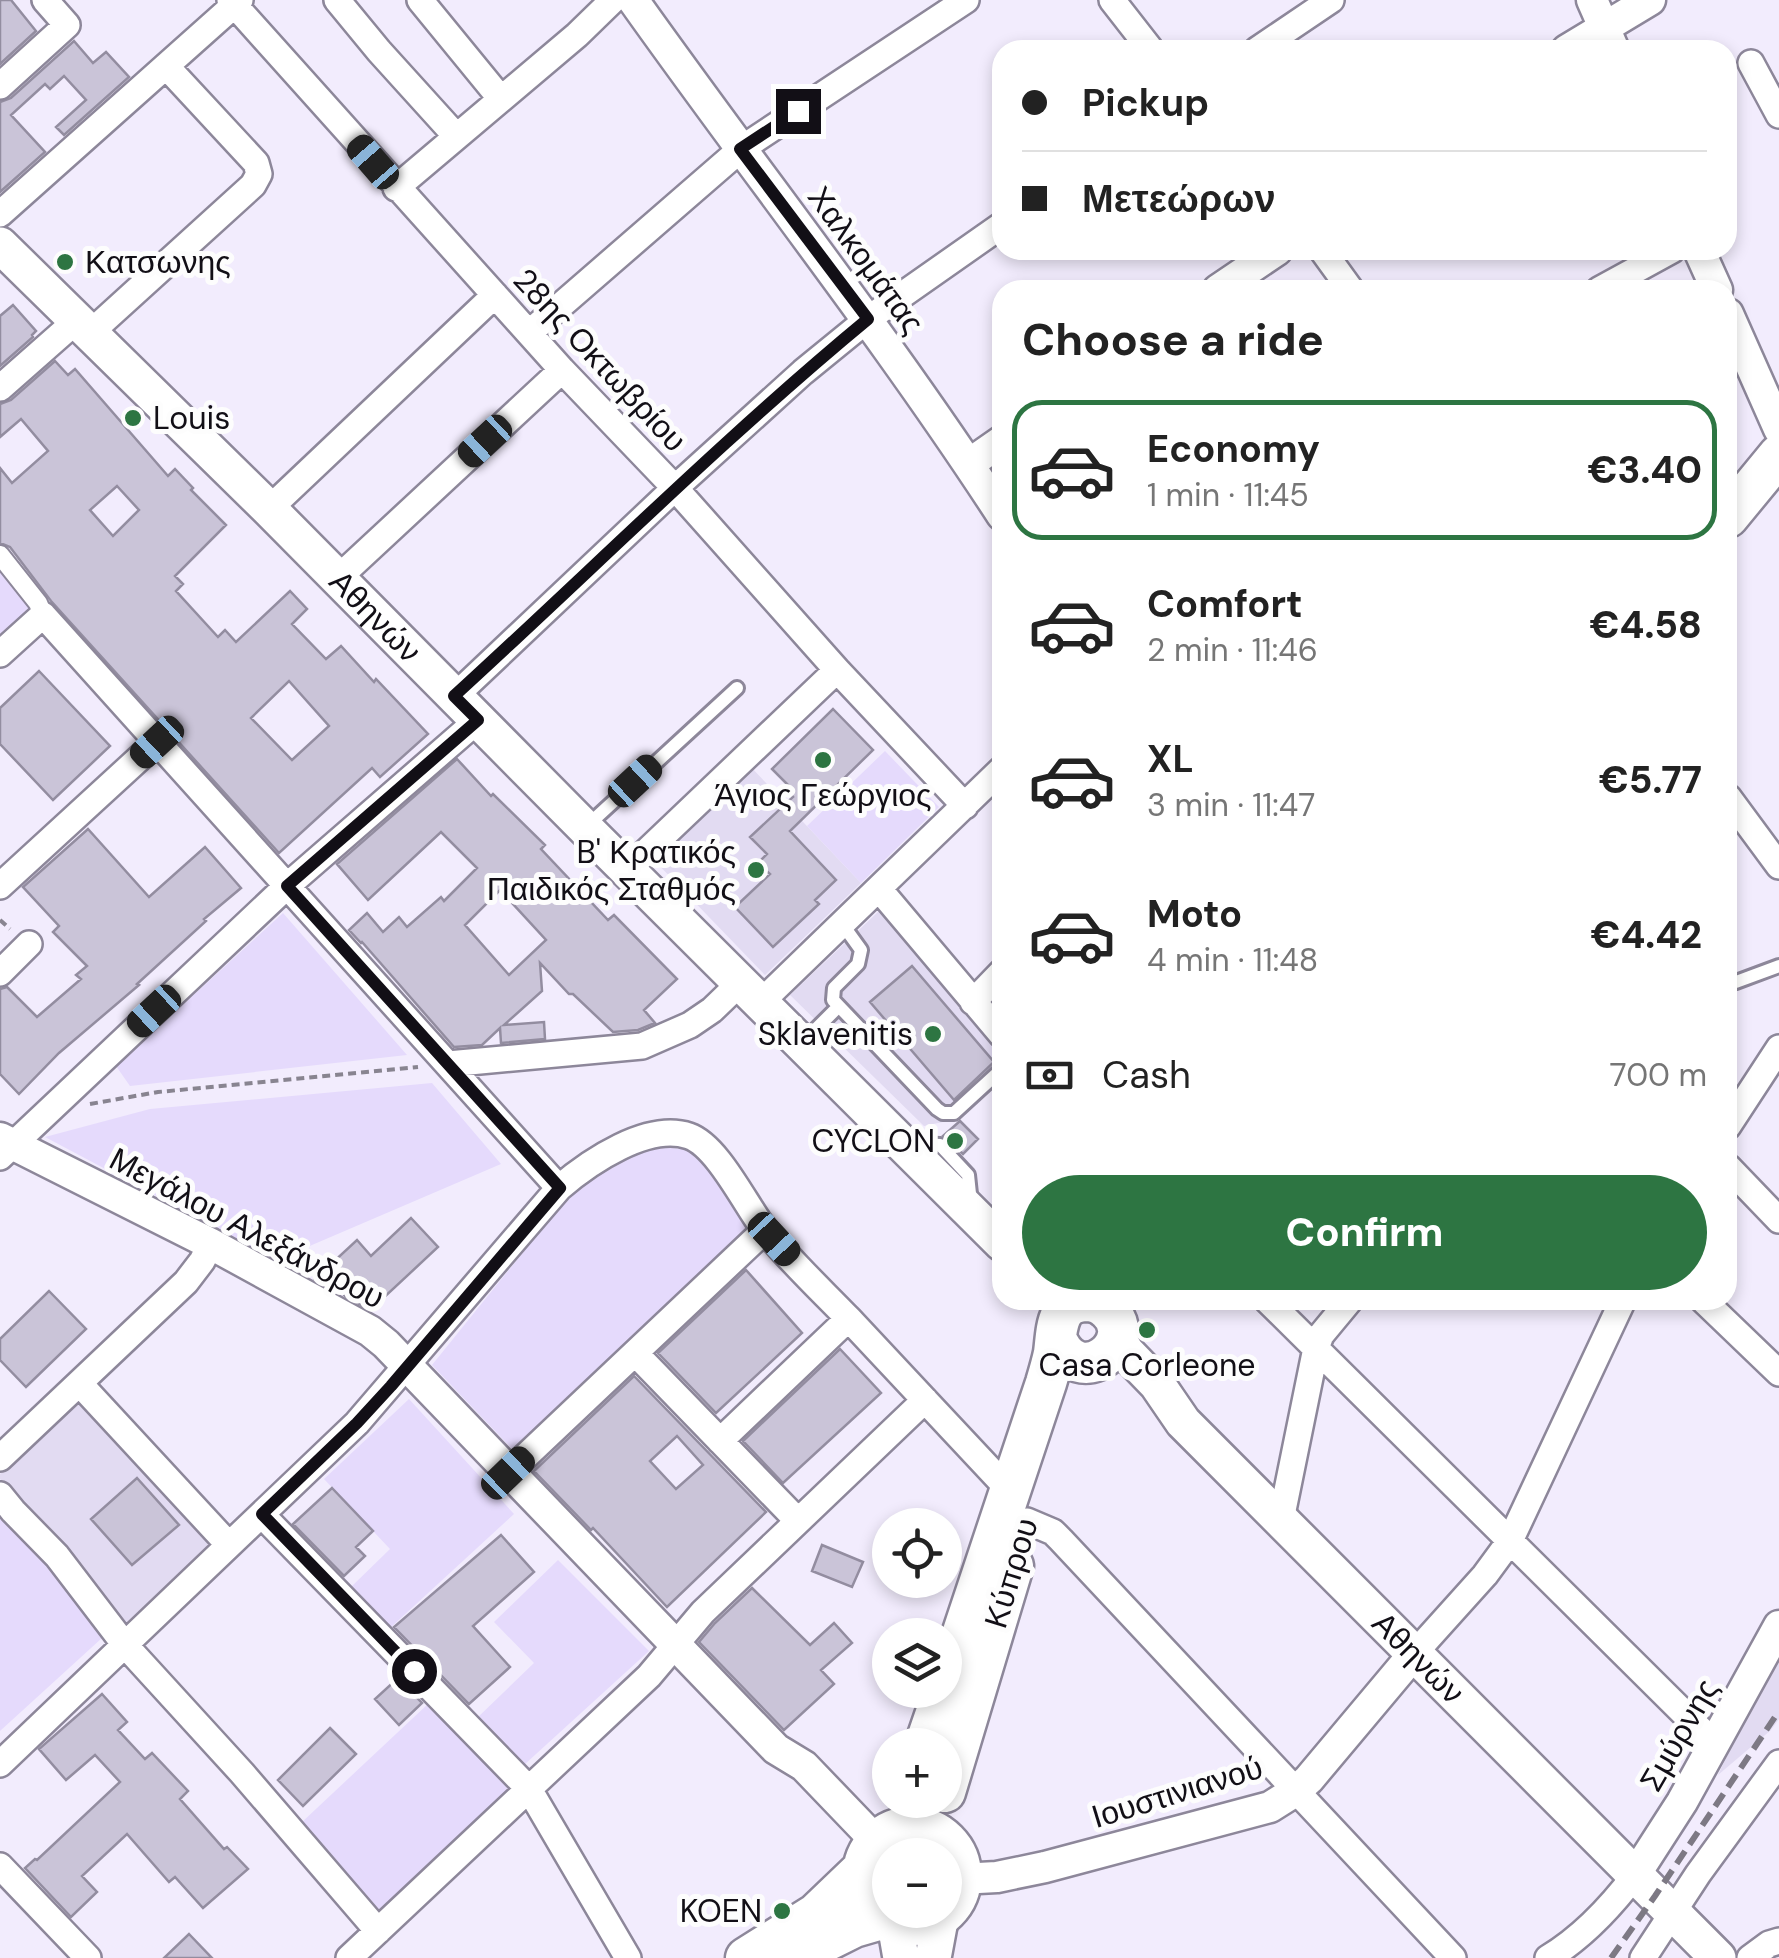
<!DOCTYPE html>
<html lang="en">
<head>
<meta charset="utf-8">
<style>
	body { margin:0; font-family:"DM Sans",sans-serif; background:#f6f6f6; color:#222; height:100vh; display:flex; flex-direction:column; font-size:38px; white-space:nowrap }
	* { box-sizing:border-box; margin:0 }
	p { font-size:32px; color:#767676 }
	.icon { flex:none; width:55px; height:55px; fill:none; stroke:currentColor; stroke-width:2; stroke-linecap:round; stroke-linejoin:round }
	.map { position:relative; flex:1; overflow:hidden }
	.side { position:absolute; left:992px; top:280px; width:745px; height:1030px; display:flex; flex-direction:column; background:#fff; border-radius:30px; box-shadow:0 5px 15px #0003 }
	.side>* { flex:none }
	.hud { position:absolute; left:992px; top:40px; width:745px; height:220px; border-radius:30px; box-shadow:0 5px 15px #0003; display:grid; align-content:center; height:220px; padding:0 30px; background:#fff }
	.controls { position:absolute; left:872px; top:1508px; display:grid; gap:20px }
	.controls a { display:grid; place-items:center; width:90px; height:90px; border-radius:50%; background:#fff; box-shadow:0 5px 15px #0003; font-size:50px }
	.end { position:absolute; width:45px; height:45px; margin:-22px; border:12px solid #120f16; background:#fff; box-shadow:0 0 0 5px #fff }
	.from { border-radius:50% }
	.car { position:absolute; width:30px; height:60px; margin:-30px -15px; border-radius:12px; box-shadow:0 0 8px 2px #0007; background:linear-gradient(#222 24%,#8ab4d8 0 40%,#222 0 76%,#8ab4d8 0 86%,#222 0) }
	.hud b { display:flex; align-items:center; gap:35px; height:95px; font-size:38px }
	.hud b+b { border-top:2px solid #e0e0e0 }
	.hud i { width:25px; height:25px; background:#222 }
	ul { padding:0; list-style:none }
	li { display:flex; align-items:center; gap:30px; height:140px; margin:0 20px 15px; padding:0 10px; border:5px solid transparent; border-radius:30px }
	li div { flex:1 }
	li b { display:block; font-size:38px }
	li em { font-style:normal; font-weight:800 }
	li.on { border-color:#2d7542 }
	li>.icon { width:90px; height:90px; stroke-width:1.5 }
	h2 { padding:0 30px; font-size:45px; line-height:120px }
	.pay { display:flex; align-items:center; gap:25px; height:110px; padding:0 30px; font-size:38px }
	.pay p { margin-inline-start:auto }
	.cta { display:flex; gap:20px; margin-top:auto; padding:20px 30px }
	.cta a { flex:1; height:115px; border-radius:60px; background:#2d7542; color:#fff; font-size:40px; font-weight:800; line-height:115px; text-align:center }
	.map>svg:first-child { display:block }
	.built { fill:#e2dbf2 }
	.green { fill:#e5dafc }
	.building { fill:#cac4d8; stroke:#938da0; stroke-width:2.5; fill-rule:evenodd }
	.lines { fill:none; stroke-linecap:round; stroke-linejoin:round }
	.service-casing { stroke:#8d879a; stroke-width:18 }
	.pedestrian-casing { stroke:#8d879a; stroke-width:22 }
	.minor-casing { stroke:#8d879a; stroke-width:30 }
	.tertiary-casing { stroke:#8d879a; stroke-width:35 }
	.secondary-casing { stroke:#8d879a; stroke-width:40 }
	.primary-casing { stroke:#8d879a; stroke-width:45 }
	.path { stroke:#888490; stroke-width:4; stroke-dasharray:8 5; stroke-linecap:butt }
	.service { stroke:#fff; stroke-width:12 }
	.pedestrian { stroke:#fff; stroke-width:18 }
	.minor { stroke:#fff; stroke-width:25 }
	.tertiary { stroke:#fff; stroke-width:30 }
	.secondary { stroke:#fff; stroke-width:35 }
	.primary { stroke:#fff; stroke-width:40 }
	.rail { stroke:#7d7984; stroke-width:6; stroke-dasharray:15 8; stroke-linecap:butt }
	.route { stroke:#120f16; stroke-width:12 }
	.poi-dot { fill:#2d7542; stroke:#fdfdfd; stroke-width:4 }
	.labels { text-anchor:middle; stroke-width:10; stroke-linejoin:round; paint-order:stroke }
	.street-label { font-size:32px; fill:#120f16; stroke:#fdfdfd }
	.poi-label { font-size:32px; fill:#120f16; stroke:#fdfdfd; text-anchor:end }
</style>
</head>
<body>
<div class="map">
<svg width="1779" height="1958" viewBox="0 0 1779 1958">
	<rect width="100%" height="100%" fill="#f2ecfd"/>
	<path class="built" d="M749,765L861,883L765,975L651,857Z
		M880,910L1002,1053V1074L952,1120L924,1126L790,995Z
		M80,1398L213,1541L126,1623L0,1479V1474Z
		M1779,1648V1719L1771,1730L1718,1775Z"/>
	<path class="green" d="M0,569L33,608L0,638Z
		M885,751L939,807L861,883L807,826Z
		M283,913L407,1055L130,1086L116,1066Z
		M432,1083L501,1164L277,1260L45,1137L150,1109Z
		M664,1147L691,1150L704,1161L752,1228L515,1452L432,1365L537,1235L581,1186L594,1174L628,1155Z
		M409,1399L514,1514L389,1629L350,1588L390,1549L324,1479Z
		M0,1508L84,1601L102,1638L0,1731Z
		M558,1560L649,1651L524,1765L476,1719L534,1663L494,1622Z
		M429,1703L512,1788L379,1914L301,1823Z"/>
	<path class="building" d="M0,0H11L36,31L0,64Z
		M74,41L93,63L106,52L129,77L64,135L56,127L86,100L64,76L50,89L45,84L11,115L45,152L0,192V102L11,98Z
		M13,305L36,331L32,335L33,337L0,366V316Z
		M55,361L68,375L75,369L168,476L175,469L193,488L191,490L226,525L175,576L183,584L176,591L218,637L225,630L236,642L290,591L307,609L292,624L326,659L341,646L374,682L376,679L428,734L380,777L372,768L279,853L51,601L10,547L0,543V468L12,483L48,451L21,419L0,437V404L11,400ZM117,486L139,510L113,536L90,510ZM289,681L329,726L292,760L251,718Z
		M39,671L110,746L53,800L0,744V708Z
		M833,709L873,750L790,831L836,880L815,900L819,904L773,947L735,907L770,874L758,863L767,854L750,837L793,797L788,791L789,786L772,769Z
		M457,759L491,796L493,794L545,845L541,849L608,920L614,915L677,979L644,1010L655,1023L638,1030L613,1032L573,994H569L540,963L542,991L504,1025L544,1022L545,1039L501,1043L500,1028L482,1045L454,1047L362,942L361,943L349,930L367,913L383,932L399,917L407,927L441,897L444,901L477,868L441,832L368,900L337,864ZM500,890L546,940L509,975L465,925Z
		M88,829L149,897L205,847L241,888L204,919L206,921L137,984L139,985L59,1053L19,1094L0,1074V989L7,987L37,1017L81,979L76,975L87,966L53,932L59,926L23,887Z
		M912,966L994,1062L954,1100L870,1002Z
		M960,1121L978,1139L963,1154L943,1136Z
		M411,1218L438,1247L378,1303L375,1299L366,1308L345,1296L338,1288L336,1291L315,1279L357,1240L371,1256Z
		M746,1270L802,1333L716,1413L658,1353Z
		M49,1291L86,1329L26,1387L0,1360V1339Z
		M840,1349L881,1393L783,1483L743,1441Z
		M634,1376L766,1512L667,1607L593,1528L591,1530L534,1471ZM677,1436L703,1465L676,1489L650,1461Z
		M137,1478L179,1525L132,1565L91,1519Z
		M332,1488L373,1531L356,1547L365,1556L344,1576L293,1524Z
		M501,1535L534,1572L473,1626L510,1667L469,1704L394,1627Z
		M822,1545L863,1562L852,1587L812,1571Z
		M752,1588L810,1645L834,1623L852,1643L821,1670L834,1684L784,1730L699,1642L715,1623Z
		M398,1678L422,1703L399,1725L375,1699Z
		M102,1694L127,1722L118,1730L145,1759L152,1753L188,1791L180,1799L224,1849L227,1847L248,1869L203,1908L175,1877L169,1882L127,1834L82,1876L97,1892L71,1917L25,1868L35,1859L37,1860L120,1782L95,1755L66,1780L39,1749Z
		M330,1728L356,1754L303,1806L278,1780Z
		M189,1934L212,1958H164Z"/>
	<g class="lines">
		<g class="service-casing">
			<path id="service" d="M588,825L737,688
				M843,925L861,950L858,964L834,988L833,1000L937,1109L943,1113H954L1002,1069
				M1728,981L1736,982L1779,966
				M803,1042L838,1007
				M919,1144L940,1145L968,1175L970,1194"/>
		</g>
		<g class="pedestrian-casing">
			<path id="pedestrian" d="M0,555L38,603L43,615"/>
		</g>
		<g class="minor-casing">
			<path id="minor" d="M230,0L562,370L675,488L837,670L965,806
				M337,0L379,51L456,136
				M420,0L501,99
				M1112,0L1151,50
				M1257,50L1331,0
				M1751,63L1779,115
				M0,86L67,25L45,0
				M396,188L577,35L613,0
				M0,214L240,0
				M1322,250L1351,290
				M1599,290L1672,250
				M529,333L741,149L966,0
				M89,334L253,185L259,174L256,163L166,66
				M0,388L76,321
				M269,509L495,295
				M337,579L562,370
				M0,654L43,615L559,1188
				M455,696L675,488L803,372L868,319L1002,225
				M1728,797L1779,866
				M627,870L837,670
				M0,886L157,742
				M879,889L1002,1035
				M0,973L29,944
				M973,1002L1002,972
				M760,1003L1002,769
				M448,1064L642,1046L690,1025L712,1010L740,983
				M1728,1126L1779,1048
				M0,1157L287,886L478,720
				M1728,1167L1779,1220
				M1267,1300L1715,1744
				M1703,1300L1779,1373
				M635,1353L798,1521
				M80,1384L229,1545
				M720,1441L848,1319
				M0,1458L186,1282L202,1261L211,1244
				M508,1473L765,1230
				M0,1495L13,1511L57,1556L125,1645L242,1773L378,1931
				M262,1515L529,1789L628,1958
				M1281,1520L1316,1348L1321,1335L1350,1300
				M1027,1521L1053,1532L1061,1540L1453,1958
				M1413,1655L1485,1575L1510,1541L1623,1300
				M0,1764L357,1423L559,1188C589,1162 648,1122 689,1136C718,1146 746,1206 765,1230C790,1261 821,1290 849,1319C903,1376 956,1434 1010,1491
				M0,1866L88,1958
				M349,1958L649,1676L703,1612L925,1400
				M1548,1958C1583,1937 1610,1908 1635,1875
				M1643,1958L1698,1874L1779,1763
				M1750,1958L1769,1944L1779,1941"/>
		</g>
		<g class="tertiary-casing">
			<path id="tertiary" d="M633,0C755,172 887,338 1002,515
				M1592,0L1614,50
				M1567,50L1650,0
				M1699,250L1717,290
				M1218,290L1277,250
				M1728,314L1779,429
				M969,464L1002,441
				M0,1138L211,1244L370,1331L386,1344L776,1749L804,1766L877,1842
				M1635,1875L1682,1802L1779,1626
				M960,1879L997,1877L1045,1867L1270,1807L1297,1790L1309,1779L1413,1655"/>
		</g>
		<g class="secondary-casing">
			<g id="secondary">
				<path id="s1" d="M0,245L269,509L585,828L1002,1243"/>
				<path id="s2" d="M1117,1336L1126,1352L1157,1384L1183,1422L1718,1958"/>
				<path d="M888,1919L897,1935L901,1958"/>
				<path d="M933,1958L941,1915"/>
			</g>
		</g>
		<g class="primary-casing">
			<path id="primary" d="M1728,517L1779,455
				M945,1686L1046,1383C1049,1373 1052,1363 1054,1353C1057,1331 1055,1302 1086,1301C1094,1301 1102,1304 1108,1310C1143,1342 1078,1394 1056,1338
				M925,1745L944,1690
				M945,1792L1013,1566
				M863 1876a49 49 0 1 1 98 0a49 49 0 1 1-98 0Z
				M746,1958L816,1914L863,1869
				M792,1958L854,1927L885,1918"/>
		</g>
		<path class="path" d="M0,920L10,929
			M90,1104L158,1092L418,1067"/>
		<use href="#service" class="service"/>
		<use href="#pedestrian" class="pedestrian"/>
		<use href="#minor" class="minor"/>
		<use href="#tertiary" class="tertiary"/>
		<use href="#secondary" class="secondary"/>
		<use href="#primary" class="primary"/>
		<path class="rail" d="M1611,1958L1655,1896L1779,1711"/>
	</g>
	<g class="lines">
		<path class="route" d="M414,1671L262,1514L357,1423L391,1386L560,1188L287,886L478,720L454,696C592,570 724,438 868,319L740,149L798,111"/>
	</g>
	<g class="poi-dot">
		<circle cx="65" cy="262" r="10"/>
		<circle cx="133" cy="418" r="10"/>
		<circle cx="823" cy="760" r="10"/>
		<circle cx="756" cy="870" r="10"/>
		<circle cx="933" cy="1034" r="10"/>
		<circle cx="955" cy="1141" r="10"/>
		<circle cx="1147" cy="1330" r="10"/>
		<circle cx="782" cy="1911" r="10"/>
	</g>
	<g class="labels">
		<g class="street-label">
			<text transform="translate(866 260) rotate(54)" y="11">Χαλκομάτας</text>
			<text transform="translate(600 360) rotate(47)" y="11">28ης Οκτωβρίου</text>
			<text dy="11" stroke="none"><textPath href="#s1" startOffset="528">Αθηνών</textPath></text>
			<text transform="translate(247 1228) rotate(28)" y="11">Μεγάλου Αλεξάνδρου</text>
			<text transform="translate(1011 1573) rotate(-73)" y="11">Κύπρου</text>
			<text dy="11" stroke="none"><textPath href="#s2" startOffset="442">Αθηνών</textPath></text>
			<text transform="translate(1679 1735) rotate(-60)" y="11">Σμύρνης</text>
			<text transform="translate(1177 1792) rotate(-17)" y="11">Ιουστινιανού</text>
		</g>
		<g class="poi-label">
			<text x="85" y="273" text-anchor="start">Κατσωνης</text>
			<text x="153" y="429" text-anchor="start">Louis</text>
			<text x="823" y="806" text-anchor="middle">Άγιος Γεώργιος</text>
			<text x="736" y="863">B' Κρατικός<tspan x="736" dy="37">Παιδικός Σταθμός</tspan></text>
			<text x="913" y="1045">Sklavenitis</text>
			<text x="935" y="1152">CYCLON</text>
			<text x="1147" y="1376" text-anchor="middle">Casa Corleone</text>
			<text x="762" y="1922">KOEN</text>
		</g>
	</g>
</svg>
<div class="controls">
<a><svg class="icon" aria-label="locate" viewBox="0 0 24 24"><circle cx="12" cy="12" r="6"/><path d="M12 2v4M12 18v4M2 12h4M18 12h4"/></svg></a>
<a><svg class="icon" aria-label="layers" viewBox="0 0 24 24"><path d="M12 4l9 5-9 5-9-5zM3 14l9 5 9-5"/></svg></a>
<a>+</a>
<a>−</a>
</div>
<i class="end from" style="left:414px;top:1671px"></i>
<i class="end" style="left:798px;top:111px"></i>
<i class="car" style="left:373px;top:162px;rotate:319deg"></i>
<i class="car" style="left:485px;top:441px;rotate:227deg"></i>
<i class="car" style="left:157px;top:742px;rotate:227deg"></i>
<i class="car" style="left:635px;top:781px;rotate:47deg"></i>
<i class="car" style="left:154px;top:1011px;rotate:227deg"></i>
<i class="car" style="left:774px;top:1239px;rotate:137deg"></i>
<i class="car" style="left:508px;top:1473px;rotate:46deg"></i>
<div class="hud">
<b><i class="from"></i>Pickup</b>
<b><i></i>Μετεώρων</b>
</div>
<section class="side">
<h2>Choose a ride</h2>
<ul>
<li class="on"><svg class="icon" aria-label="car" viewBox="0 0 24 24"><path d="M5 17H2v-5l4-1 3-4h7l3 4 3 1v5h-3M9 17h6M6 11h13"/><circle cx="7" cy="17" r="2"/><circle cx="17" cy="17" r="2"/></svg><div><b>Economy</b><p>1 min · 11:45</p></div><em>€3.40</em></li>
<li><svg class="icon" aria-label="car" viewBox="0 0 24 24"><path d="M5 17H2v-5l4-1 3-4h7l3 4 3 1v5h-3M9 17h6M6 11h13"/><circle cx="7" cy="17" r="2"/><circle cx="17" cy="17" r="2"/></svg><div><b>Comfort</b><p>2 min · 11:46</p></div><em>€4.58</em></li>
<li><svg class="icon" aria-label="car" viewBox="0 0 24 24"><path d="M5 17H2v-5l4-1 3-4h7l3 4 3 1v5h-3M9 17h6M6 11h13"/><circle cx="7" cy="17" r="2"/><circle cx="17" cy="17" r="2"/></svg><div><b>XL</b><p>3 min · 11:47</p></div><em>€5.77</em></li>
<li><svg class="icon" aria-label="car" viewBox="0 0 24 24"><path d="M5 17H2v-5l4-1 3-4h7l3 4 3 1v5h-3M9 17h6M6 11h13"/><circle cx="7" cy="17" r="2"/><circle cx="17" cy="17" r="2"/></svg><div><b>Moto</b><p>4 min · 11:48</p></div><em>€4.42</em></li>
</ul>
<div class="pay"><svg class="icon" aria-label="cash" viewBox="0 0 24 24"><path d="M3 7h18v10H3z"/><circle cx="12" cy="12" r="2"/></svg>Cash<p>700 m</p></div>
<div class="cta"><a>Confirm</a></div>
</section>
</div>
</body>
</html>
